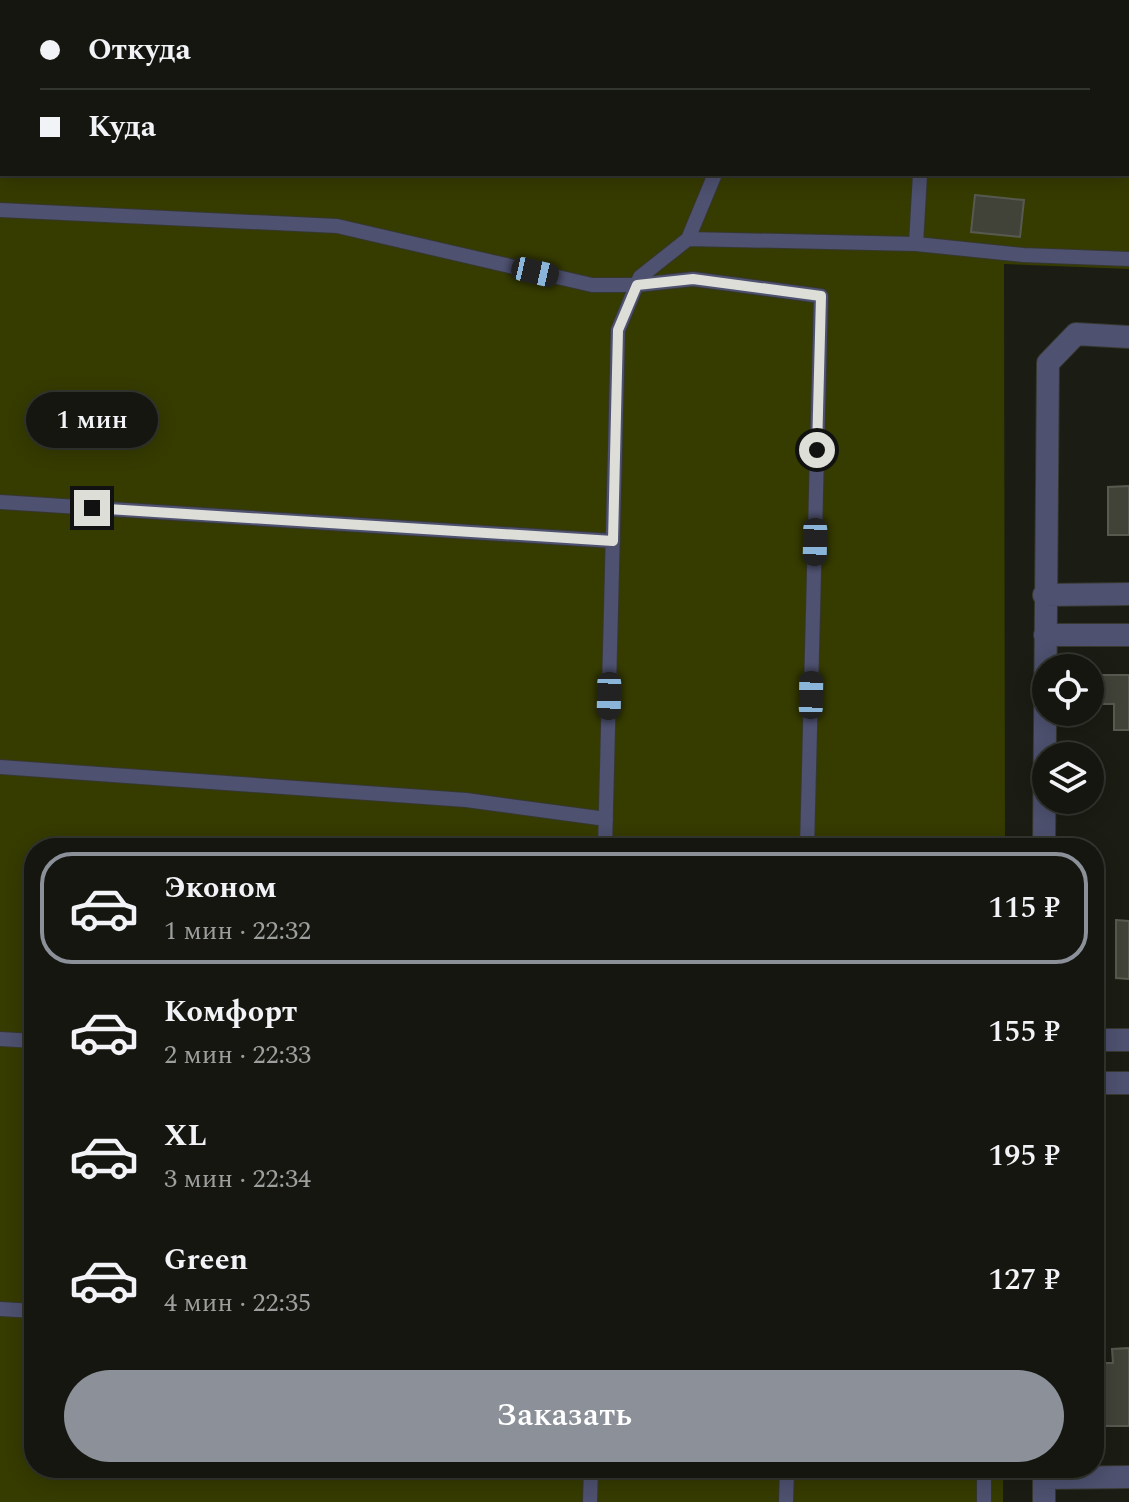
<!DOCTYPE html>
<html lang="ru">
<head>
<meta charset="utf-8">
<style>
	body { margin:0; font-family:Spectral,serif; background:#1d1f18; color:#f1f3f6; height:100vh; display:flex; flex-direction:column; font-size:30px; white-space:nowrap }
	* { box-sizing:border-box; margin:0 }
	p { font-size:26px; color:#9d9f9e }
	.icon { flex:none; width:44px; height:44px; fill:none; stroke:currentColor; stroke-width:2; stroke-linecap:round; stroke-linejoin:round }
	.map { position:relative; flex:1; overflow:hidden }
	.drawer { position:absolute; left:24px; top:838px; width:1080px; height:640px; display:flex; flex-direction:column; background:#14160f; border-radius:32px; box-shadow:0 4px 20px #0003,0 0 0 2px #33352f }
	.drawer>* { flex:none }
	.guide { position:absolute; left:0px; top:0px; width:1130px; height:176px; box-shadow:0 4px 20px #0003,0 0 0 2px #33352f; display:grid; align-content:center; height:176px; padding:0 40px; background:#14160f }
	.fabs { position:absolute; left:1032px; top:654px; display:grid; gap:16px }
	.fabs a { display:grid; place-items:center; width:72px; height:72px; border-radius:50%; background:#14160f; box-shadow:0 4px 20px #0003,0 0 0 2px #33352f; font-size:40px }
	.end { position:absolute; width:36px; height:36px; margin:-18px; border:10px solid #ddded8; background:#111; box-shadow:0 0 0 4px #111 }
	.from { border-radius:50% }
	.bubble { position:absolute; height:56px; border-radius:28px; background:#14160f; box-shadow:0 4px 20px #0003,0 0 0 2px #33352f; font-size:26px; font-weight:600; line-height:56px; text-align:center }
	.car { position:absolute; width:24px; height:48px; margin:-24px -12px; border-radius:10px; box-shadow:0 0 6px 2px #0007; background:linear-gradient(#222 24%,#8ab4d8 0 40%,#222 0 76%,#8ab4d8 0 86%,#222 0) }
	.guide b { display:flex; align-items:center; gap:28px; height:76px; font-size:30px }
	.guide b+b { border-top:2px solid #33352f }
	.guide i { width:20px; height:20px; background:#f1f3f6 }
	ul { padding:14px 0 0; list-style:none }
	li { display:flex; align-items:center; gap:24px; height:112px; margin:0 16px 12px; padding:0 24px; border:4px solid transparent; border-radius:32px }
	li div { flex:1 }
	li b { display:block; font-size:30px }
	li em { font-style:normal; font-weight:600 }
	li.on { border-color:#8c9099 }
	li>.icon { width:72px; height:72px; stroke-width:1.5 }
	.cta { display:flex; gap:16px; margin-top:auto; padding:16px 40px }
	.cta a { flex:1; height:92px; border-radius:48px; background:#8c9099; color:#fff; font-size:32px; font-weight:600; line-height:92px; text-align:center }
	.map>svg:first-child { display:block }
	.green { fill:#363b00; fill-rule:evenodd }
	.building { fill:#414339; stroke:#585a50; stroke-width:2 }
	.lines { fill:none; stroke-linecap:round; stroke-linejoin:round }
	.service-casing { stroke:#36382f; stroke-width:16 }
	.minor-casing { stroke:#36382f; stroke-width:24 }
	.service { stroke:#4e516f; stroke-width:14 }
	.minor { stroke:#4e516f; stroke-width:22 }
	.route { stroke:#ddded8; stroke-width:10 }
</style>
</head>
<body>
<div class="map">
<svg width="1129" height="1502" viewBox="0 0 1129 1502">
	<rect width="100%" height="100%" fill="#1b1d14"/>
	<path class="green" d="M0,0H1129V269L1004,264L1005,848H34V1468H1003V1502H0ZM2,2H1128V174H2Z"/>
	<path class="building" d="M975,195L1024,200L1020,237L971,232Z
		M1129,486V535H1108V487Z
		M1102,675H1129V730H1114V704H1102Z
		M1116,920L1129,921V979L1116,978Z
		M1129,1348V1426H1103L1102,1363H1113L1112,1349Z"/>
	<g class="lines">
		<g class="service-casing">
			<path id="service" d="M719,2V0
				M929,2V0
				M0,210L337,226L592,285H637L693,279L821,296L807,848
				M688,239L916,244L1023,255L1129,259
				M916,244L920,174
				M0,502L613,541
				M0,767L466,800L606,819
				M605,848L618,330L640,277L688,239L715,174
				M0,1039L34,1041
				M0,1309L34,1311
				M590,1502L591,1468
				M786,1502L787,1468
				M984,1502V1468"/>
		</g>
		<g class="minor-casing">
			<path id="minor" d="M1044,595L1129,594
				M1045,635H1129
				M1044,848L1048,363L1076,334L1129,337
				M1094,1040H1129
				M1094,1083H1129
				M1044,1478L1129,1477
				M1044,1502V1468"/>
		</g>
		<use href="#service" class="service"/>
		<use href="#minor" class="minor"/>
	</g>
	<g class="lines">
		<path class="route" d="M92,508L613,541L618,330L637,285L693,279L821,296L817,450"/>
	</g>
</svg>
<div class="fabs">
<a><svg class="icon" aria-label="locate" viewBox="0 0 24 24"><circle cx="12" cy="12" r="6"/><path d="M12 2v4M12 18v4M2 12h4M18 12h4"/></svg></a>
<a><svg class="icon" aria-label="layers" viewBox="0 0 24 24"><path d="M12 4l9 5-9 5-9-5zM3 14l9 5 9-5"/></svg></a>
</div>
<i class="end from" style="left:817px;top:450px"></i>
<i class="end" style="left:92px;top:508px"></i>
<div class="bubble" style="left:26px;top:392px;width:132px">1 мин</div>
<i class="car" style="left:535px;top:272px;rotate:103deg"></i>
<i class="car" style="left:815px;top:542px;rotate:181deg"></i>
<i class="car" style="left:811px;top:695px;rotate:1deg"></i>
<i class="car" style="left:609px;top:696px;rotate:181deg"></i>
<div class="guide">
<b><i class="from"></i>Откуда</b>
<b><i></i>Куда</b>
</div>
<section class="drawer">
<ul>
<li class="on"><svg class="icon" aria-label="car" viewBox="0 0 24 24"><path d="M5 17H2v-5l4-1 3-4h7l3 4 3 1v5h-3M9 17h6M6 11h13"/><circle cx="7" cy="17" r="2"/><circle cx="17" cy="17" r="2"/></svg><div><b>Эконом</b><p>1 мин · 22:32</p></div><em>115 ₽</em></li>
<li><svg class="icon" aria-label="car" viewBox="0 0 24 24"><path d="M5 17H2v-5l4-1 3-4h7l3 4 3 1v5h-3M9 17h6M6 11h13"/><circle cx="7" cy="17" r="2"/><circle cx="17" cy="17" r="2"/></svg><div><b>Комфорт</b><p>2 мин · 22:33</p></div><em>155 ₽</em></li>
<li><svg class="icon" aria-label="car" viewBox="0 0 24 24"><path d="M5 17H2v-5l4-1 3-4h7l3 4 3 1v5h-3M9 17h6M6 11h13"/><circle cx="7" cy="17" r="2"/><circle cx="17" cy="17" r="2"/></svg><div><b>XL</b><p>3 мин · 22:34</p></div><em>195 ₽</em></li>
<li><svg class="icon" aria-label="car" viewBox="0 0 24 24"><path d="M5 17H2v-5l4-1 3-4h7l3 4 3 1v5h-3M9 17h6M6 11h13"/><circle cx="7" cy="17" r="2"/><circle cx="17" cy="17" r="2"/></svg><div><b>Green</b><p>4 мин · 22:35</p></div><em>127 ₽</em></li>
</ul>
<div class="cta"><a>Заказать</a></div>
</section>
</div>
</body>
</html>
